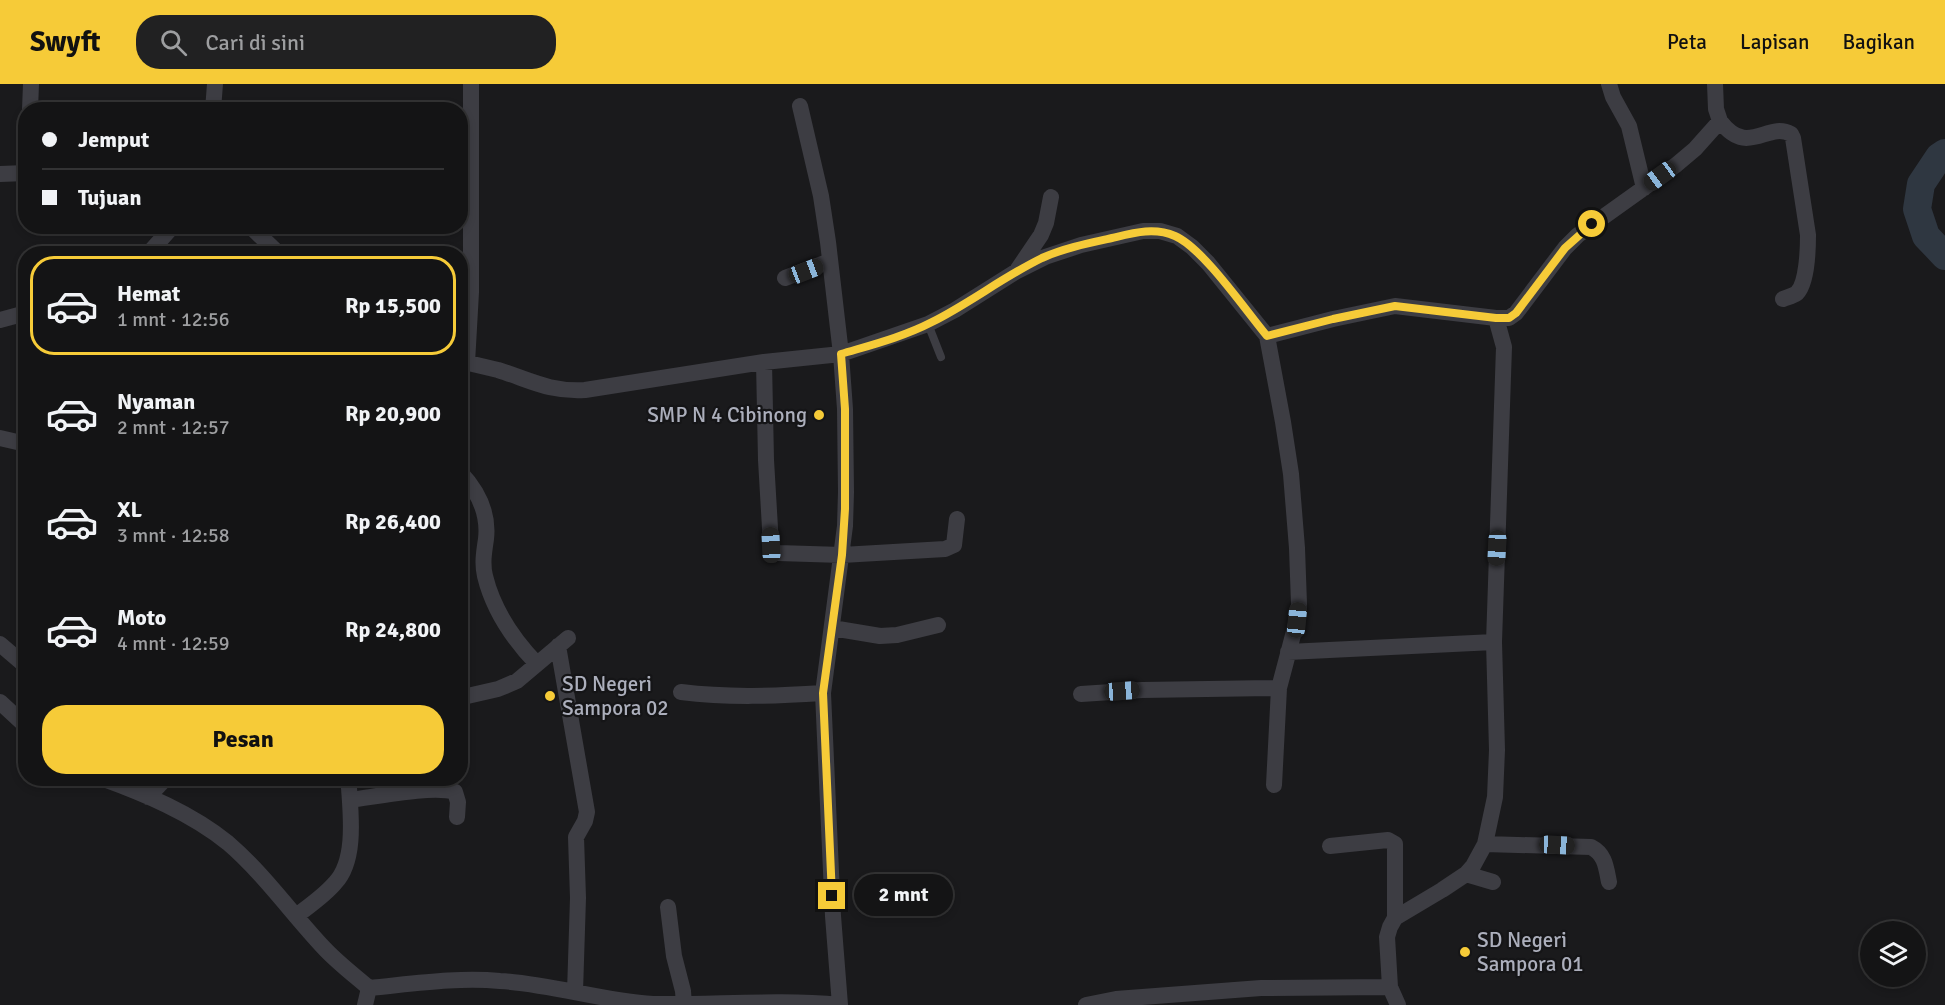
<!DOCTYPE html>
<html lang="id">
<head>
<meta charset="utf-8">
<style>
	body { margin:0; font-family:Signika,sans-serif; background:#212122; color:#f1f3f6; height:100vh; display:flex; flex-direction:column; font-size:22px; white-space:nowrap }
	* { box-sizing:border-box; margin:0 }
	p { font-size:20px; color:#9d9ea0 }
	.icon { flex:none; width:33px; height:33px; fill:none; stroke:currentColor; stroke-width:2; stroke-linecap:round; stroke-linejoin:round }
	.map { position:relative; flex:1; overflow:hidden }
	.sheet { position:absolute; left:18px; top:162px; width:450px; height:540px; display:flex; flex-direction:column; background:#141415; border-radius:24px; box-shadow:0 3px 9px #0003,0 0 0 2px #333334 }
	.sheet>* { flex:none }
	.banner { position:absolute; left:18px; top:18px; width:450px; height:132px; border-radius:24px; box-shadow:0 3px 9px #0003,0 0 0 2px #333334; display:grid; align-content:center; height:132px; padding:0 24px; background:#141415 }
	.tools { position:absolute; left:1860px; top:837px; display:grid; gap:12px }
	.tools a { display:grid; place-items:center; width:66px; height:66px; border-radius:50%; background:#141415; box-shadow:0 3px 9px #0003,0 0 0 2px #333334; font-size:30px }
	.end { position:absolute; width:27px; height:27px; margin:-14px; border:8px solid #f6cb38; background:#111; box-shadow:0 0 0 3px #111 }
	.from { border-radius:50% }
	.bubble { position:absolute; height:42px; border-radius:21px; background:#141415; box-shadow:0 3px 9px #0003,0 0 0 2px #333334; font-size:20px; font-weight:800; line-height:42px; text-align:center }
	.car { position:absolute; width:18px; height:36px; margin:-18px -9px; border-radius:8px; box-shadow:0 0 4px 2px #0007; background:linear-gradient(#222 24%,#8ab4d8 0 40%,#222 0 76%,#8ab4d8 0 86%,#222 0) }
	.banner b { display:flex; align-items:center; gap:21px; height:57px; font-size:22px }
	.banner b+b { border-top:2px solid #333334 }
	.banner i { width:15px; height:15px; background:#f1f3f6 }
	ul { padding:10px 0 0; list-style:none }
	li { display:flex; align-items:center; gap:18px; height:99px; margin:0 12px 9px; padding:0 12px; border:3px solid transparent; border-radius:24px }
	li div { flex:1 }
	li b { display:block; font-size:22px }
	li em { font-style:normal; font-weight:800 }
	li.selected { border-color:#f6cb38 }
	li>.icon { width:54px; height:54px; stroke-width:1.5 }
	.action { display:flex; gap:12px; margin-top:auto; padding:12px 24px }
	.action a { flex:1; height:69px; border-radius:24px; background:#f6cb38; color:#111; font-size:24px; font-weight:800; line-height:69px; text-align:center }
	header { display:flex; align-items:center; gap:36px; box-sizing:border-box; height:84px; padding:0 30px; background:#f6cb38; color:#111 }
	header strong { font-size:28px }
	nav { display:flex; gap:33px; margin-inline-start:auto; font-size:21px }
	.search { width:420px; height:54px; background:#212122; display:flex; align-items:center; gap:15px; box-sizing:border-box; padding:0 21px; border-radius:24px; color:#9d9ea0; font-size:22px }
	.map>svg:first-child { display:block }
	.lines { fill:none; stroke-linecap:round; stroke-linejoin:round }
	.river { stroke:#2f3741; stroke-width:28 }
	.service { stroke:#3d3d43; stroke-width:8 }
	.minor { stroke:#3d3d43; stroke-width:16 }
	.route { stroke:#f6cb38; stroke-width:8 }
	.poi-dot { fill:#f6cb38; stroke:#151517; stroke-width:2 }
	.labels { text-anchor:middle; stroke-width:4.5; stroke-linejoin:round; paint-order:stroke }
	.poi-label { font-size:21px; fill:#acafbc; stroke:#151517; text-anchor:start }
</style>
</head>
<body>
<header>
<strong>Swyft</strong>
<div class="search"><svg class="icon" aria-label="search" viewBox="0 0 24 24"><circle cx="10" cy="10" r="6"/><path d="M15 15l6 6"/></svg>Cari di sini</div>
<nav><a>Peta</a><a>Lapisan</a><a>Bagikan</a></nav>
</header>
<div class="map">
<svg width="1945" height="921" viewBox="0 0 1945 921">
	<rect width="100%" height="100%" fill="#1a1a1c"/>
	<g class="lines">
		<path class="river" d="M1945,69L1939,73L1921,100L1917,125L1926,152L1945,172"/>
		<path class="service" d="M928,240L941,273"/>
		<path class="minor" d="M1609,0L1613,13L1629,42L1644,104
			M800,22L821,112L828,158L841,270L845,325L846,408L845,442L823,609L833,832L840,921
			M30,26L31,0
			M213,26L215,0
			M1720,37C1748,74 1767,37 1791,50L1793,54L1808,151C1808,165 1807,199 1797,209C1793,212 1788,213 1783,215
			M0,90L26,89
			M250,142L279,170
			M148,170L173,142
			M1018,185L1041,151L1046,139L1051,113
			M785,194L830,177
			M0,236L26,229
			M1267,252L1333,235L1395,222L1496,234
			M460,277C473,280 485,283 498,286C530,296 549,308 585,306L764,278L841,270L928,240L955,226L1017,187L1045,173L1081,161L1143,147H1160L1177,152L1192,163L1208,179L1267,252L1283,338L1291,390L1297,464L1299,520L1297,536L1279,604L1274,701
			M764,278L766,376L771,461L773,466L778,469L842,471L945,465L954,461L957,435
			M467,279L471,208V0
			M0,354L26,360
			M460,388C478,407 489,429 486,455C484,468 482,480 485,492C493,525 514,556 537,580
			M832,544L880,552L897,551L938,541
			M0,560L21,578L26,580
			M558,562L587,728L585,737L576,753L578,814L575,908
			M1288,568L1494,558
			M681,608C729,614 775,612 823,609
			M1081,610L1142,606L1279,604
			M463,613L498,605L517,597L568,554
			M0,618L26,642
			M101,694C145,710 191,729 228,759C264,790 292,830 324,864C338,879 354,891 369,904C412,900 457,893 500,897C552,900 602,917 653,920C715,921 778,915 840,921
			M148,713L166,694
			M350,716C375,713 432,701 455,708L458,718L457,733
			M1485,760L1591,763C1605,770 1606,783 1609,798
			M1330,762L1388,756L1395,760V834
			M1466,790L1493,798
			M668,823L674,872L683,907L684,921
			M296,832C309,822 324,812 335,799C356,777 351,732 349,704
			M365,921L369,904
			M1086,921L1116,915L1261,904L1390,903
			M1398,921L1390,903L1387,853L1390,843L1395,834L1442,806L1466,790L1473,782L1485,760L1495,713L1497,666L1494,558L1504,263L1496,234H1509L1516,229L1565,164L1578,151L1676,81L1695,65L1720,37L1716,25L1715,0"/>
	</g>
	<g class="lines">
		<path class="route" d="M832,812L823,609L842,471L845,425V325L841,270C871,261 903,253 932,238C970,219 1003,193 1042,174C1064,164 1089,159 1112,154C1133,149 1154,143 1175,152C1203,164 1246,227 1267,252L1333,235L1395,222L1496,234H1509L1516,229L1565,164L1592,140"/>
	</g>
	<g class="poi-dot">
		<circle cx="819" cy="331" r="6"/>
		<circle cx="550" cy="612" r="6"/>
		<circle cx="1465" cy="868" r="6"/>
	</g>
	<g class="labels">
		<g class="poi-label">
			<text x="807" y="338" text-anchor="end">SMP N 4 Cibinong</text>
			<text x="562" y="607">SD Negeri<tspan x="562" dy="24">Sampora 02</tspan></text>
			<text x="1477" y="863">SD Negeri<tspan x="1477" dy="24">Sampora 01</tspan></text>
		</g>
	</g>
</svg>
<div class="tools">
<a><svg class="icon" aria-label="layers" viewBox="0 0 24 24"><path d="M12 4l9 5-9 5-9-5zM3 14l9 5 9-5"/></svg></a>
</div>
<i class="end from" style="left:1592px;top:140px"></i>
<i class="end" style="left:832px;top:812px"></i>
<div class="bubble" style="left:854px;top:790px;width:99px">2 mnt</div>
<i class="car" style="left:1660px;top:92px;rotate:234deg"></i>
<i class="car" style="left:806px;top:187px;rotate:69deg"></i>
<i class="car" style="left:771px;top:461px;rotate:357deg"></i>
<i class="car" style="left:1497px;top:464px;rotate:183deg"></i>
<i class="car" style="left:1297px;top:536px;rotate:6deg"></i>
<i class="car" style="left:1122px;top:607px;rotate:86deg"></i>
<i class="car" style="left:1557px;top:761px;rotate:93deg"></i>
<div class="banner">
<b><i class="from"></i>Jemput</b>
<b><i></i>Tujuan</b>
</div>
<section class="sheet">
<ul>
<li class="selected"><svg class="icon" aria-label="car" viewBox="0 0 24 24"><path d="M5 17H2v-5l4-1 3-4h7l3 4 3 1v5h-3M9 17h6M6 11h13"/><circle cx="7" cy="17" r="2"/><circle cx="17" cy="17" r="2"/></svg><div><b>Hemat</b><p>1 mnt · 12:56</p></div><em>Rp 15,500</em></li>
<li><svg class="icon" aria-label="car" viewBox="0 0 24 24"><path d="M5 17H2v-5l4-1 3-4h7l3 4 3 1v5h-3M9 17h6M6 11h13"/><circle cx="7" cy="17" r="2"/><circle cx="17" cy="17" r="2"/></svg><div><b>Nyaman</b><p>2 mnt · 12:57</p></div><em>Rp 20,900</em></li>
<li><svg class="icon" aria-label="car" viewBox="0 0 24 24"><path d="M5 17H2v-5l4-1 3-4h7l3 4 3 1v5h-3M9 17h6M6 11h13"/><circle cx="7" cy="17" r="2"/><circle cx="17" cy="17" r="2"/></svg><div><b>XL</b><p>3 mnt · 12:58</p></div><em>Rp 26,400</em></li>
<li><svg class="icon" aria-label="car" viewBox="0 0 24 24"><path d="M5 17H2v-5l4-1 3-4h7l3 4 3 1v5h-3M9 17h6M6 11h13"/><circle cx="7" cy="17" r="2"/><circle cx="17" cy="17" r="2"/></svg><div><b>Moto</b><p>4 mnt · 12:59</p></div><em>Rp 24,800</em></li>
</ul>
<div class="action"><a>Pesan</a></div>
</section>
</div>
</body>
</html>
